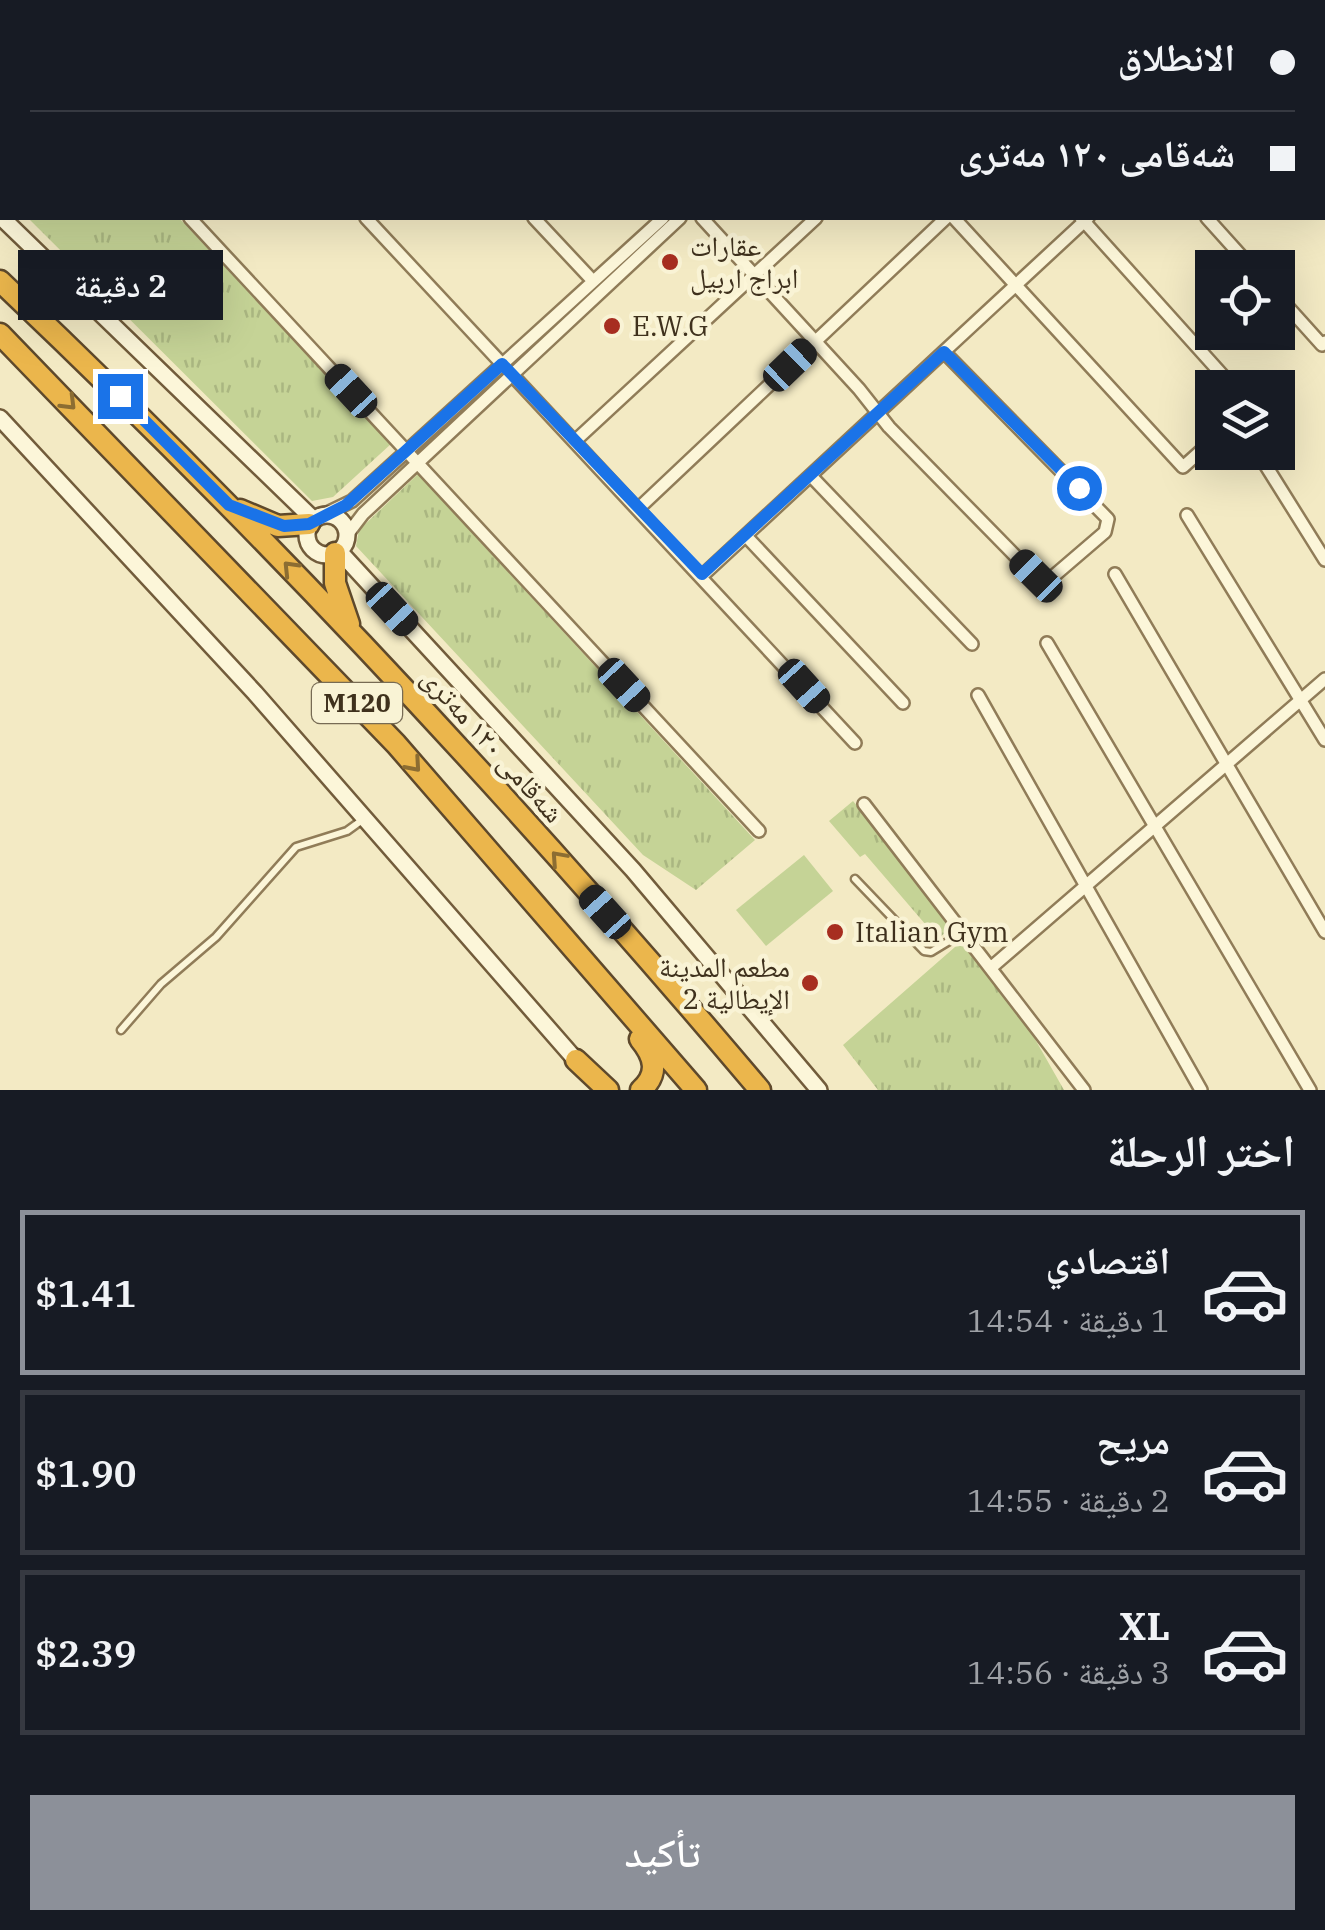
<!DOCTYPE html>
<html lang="ar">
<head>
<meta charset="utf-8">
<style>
	body { margin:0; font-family:"IBM Plex Serif","Noto Naskh Arabic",serif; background:#20242c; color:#f1f3f6; direction:rtl; height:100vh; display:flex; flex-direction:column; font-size:38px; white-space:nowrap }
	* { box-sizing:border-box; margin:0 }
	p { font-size:32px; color:#9ea1a6 }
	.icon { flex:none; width:55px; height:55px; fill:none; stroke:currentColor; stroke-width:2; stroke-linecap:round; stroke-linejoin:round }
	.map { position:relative; height:1090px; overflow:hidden; direction:ltr }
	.details { display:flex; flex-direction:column; background:#171b24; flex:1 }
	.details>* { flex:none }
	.banner { position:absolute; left:0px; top:0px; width:1325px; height:220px; box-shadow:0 10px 40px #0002; direction:rtl; display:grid; align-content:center; height:220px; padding:0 30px; background:#171b24 }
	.buttons { position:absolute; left:1195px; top:250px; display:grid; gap:20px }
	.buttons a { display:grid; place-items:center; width:100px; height:100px; border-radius:0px; background:#171b24; box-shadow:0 10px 40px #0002; font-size:50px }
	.end { position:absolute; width:45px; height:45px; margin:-22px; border:12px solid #1a73e8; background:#fff; box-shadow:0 0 0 5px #fff }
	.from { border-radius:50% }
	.bubble { position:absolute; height:70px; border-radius:0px; background:#171b24; box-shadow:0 10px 40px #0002; font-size:32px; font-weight:600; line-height:70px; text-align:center; direction:rtl }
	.car { position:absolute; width:30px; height:60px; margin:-30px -15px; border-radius:12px; box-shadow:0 0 8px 2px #0007; background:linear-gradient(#222 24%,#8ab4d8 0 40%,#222 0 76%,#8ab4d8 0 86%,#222 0) }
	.banner b { display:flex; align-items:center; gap:35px; height:95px; font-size:38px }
	.banner b+b { border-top:2px solid #363941 }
	.banner i { width:25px; height:25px; background:#f1f3f6 }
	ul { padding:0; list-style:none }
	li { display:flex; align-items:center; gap:30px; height:165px; margin:0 20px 15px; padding:0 10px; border:5px solid #363941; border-radius:0px }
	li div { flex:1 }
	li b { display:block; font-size:38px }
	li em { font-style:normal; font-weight:600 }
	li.on { border-color:#8c9099 }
	li>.icon { width:90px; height:90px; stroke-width:1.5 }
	h2 { padding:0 30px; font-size:45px; line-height:120px }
	.cta { display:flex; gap:20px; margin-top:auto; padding:20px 30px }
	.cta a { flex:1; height:115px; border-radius:0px; background:#8c9099; color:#fff; font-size:40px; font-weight:600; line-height:115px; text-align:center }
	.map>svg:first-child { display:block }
	.park { fill:url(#park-tufts) }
	.garden { fill:#c5d396 }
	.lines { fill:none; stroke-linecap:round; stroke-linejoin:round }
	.lane-casing { stroke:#907c58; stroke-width:11 }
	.street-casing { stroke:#907c58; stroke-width:16 }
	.secondary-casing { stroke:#725c3b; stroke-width:20 }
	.highway-casing { stroke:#5e492c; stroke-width:25 }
	.lane { stroke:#fcf6d9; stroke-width:6 }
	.street { stroke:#fcf6d9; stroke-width:11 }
	.secondary { stroke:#fcf6d9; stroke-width:15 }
	.highway { stroke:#ebb64c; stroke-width:20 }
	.oneway { stroke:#8c6d32 }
	.route { stroke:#1a73e8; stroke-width:12 }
	.poi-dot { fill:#a72e20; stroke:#f9f3d5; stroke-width:4 }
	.labels { text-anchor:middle; stroke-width:9; stroke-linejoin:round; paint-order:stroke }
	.shield { fill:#f9f3d5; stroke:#776b54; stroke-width:2.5 }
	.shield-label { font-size:25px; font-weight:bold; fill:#3f311d }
	.poi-label { font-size:28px; fill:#3f311d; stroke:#f9f3d5; text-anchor:start }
	.street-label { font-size:28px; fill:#3f311d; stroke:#f9f3d5 }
</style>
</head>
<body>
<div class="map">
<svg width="1325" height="1090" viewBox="0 0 1325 1090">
	<defs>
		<pattern id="park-tufts" width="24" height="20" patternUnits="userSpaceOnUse" patternTransform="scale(2.5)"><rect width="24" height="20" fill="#c5d396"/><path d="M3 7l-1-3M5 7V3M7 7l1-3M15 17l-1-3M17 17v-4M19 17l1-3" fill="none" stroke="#aab681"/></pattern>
	</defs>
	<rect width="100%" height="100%" fill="#f3eac4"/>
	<path class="park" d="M28,218H179L391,444L333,497L312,501Z
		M418,474L755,840L696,890L643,855L356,546L359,530Z
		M853,801L956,923L938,939L865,854L860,857L829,821Z
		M963,940L1019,1011L1064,1090H878L843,1045Z"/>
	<path class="garden" d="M804,855L833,891L766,946L736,910Z"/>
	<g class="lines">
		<g class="lane-casing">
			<path id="lane" d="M855,879L924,951L931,952L964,932
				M121,1030L161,984L216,937L296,847L347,831L365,818"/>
		</g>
		<g class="street-casing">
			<path id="street" d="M283,0L286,2
				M509,0L512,2
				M667,0L669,2
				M818,0L820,2
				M1010,0L1012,2
				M1134,0L1136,2
				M1257,0L1259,2
				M63,2L66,0
				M381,2L383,0
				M770,2L772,0
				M891,2L894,0
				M909,2L911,0
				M1319,2L1322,0
				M0,64L2,61
				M1322,71L1325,74
				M1322,205L1325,207
				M190,218L759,831
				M366,218L855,743
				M534,218L593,281
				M702,218L859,389L889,427L1036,577L1049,580L1105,532L1108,519L944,352
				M954,218L1183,467L1212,441
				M1081,218L1234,388
				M1207,218L1252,268
				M1278,296L1322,345L1325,342
				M575,441L816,218
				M1258,453L1325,560
				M811,476L972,644
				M639,508L946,218
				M325,514L352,501L663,218
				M1187,515L1325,740
				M347,535L363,514L680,218
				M746,536L903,703
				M1115,574L1325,932
				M703,575L1088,218
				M1047,643L1310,1090
				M978,695L1201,1090
				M864,804L1084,1090
				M993,966L1325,679"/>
		</g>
		<g class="secondary-casing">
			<path id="secondary" d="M133,2L136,0
				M183,2L186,0
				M0,123L2,120
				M0,167L2,165
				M0,216L313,519
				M0,418L255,693L581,1066
				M307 535a20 20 0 1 1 40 0a20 20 0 1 1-40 0Z
				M339,551L633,870L819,1090"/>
		</g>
		<g class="highway-casing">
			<path id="highway" d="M0,281C269,536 521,807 760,1090
				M0,334L396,744L696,1090
				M240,510L278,526L309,524
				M335,553V583L349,624
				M640,1039C655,1057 659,1074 641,1090
				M576,1060L608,1090"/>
		</g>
		<use href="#lane" class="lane"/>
		<use href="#street" class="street"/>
		<use href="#secondary" class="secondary"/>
		<use href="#highway" class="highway"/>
	</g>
	<defs><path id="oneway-chevron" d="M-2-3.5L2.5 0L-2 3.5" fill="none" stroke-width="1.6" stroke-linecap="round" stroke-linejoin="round" transform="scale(2.5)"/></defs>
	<g class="oneway">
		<use href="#oneway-chevron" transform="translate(69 403) rotate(45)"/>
		<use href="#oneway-chevron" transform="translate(290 568) rotate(-134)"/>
		<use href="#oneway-chevron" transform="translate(414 765) rotate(49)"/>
		<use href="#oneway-chevron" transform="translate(558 858) rotate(-132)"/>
	</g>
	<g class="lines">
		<path class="route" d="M120,396L229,505L284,526L309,524L346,505L502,364L702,574L944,352L1079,488"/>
	</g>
	<g class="poi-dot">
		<circle cx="670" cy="262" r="10"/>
		<circle cx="612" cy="326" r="10"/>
		<circle cx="835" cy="932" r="10"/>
		<circle cx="810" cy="983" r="10"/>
	</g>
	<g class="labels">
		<rect class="shield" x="312" y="683" width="90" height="40" rx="8"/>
		<g class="shield-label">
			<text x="357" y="712">M120</text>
		</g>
		<g class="poi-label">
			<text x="690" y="256">عقارات<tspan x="690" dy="32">ابراج اربیل</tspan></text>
			<text x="632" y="336">E.W.G</text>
			<text x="855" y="942">Italian Gym</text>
			<text x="790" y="977" text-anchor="end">مطعم المدينة<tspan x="790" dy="32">الإيطالية 2</tspan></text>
		</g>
		<g class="street-label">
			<text transform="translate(493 745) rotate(48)" y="10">شەقامی ١٢٠ مەتری</text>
		</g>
	</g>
</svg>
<div class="buttons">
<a><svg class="icon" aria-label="locate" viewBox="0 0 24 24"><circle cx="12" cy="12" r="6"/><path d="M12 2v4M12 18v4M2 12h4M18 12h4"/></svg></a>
<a><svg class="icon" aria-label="layers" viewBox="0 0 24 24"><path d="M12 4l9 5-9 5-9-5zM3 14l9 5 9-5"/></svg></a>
</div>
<i class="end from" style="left:1079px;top:488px"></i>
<i class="end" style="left:120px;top:396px"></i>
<div class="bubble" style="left:18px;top:250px;width:205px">2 دقيقة</div>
<i class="car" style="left:790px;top:365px;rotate:46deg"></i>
<i class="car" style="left:351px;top:391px;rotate:317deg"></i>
<i class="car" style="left:1036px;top:576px;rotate:315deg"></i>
<i class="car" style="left:392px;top:609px;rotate:137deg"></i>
<i class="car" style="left:624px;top:685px;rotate:137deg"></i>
<i class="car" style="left:804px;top:686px;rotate:138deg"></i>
<i class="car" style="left:605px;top:912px;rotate:318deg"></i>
<div class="banner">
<b><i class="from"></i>الانطلاق</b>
<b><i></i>شەقامی ١٢٠ مەتری</b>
</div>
</div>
<section class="details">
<h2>اختر الرحلة</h2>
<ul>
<li class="on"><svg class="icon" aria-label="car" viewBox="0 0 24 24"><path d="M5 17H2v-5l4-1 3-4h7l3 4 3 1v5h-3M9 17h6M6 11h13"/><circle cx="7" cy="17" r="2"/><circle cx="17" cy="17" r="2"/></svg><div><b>اقتصادي</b><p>1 دقيقة · 14:54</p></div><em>$1.41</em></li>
<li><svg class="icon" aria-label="car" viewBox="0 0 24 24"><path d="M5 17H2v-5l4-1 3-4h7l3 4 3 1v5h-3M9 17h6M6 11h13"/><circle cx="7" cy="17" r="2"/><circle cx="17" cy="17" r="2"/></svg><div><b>مريح</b><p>2 دقيقة · 14:55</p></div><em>$1.90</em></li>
<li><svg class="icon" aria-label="car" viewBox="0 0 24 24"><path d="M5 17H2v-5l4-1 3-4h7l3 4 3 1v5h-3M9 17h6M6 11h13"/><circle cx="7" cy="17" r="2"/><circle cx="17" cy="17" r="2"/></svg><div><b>XL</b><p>3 دقيقة · 14:56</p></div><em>$2.39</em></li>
</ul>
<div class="cta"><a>تأكيد</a></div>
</section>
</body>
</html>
